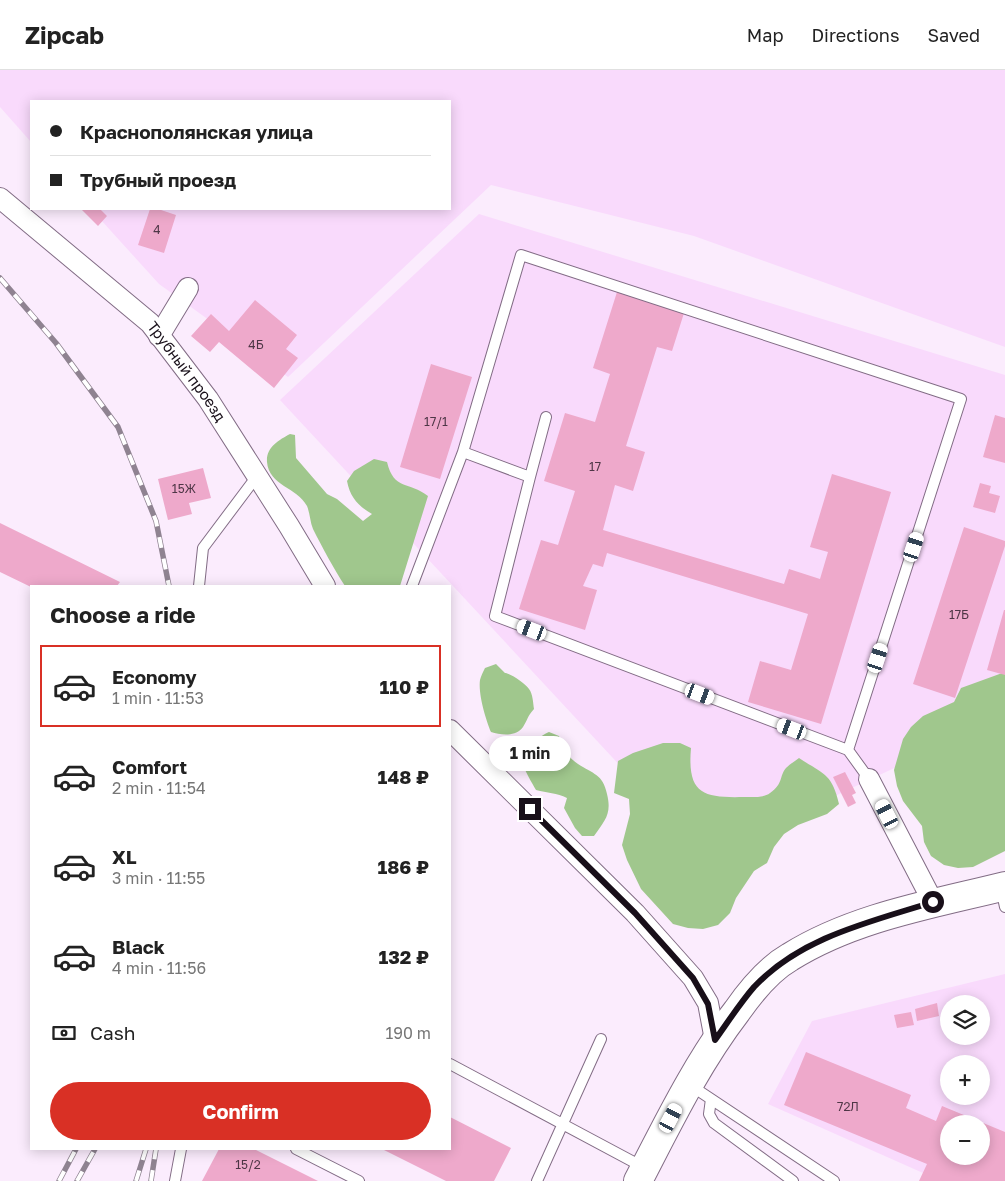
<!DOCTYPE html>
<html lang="en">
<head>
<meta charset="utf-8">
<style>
	body { margin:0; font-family:"Golos Text",sans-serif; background:#f2f2f2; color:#222; height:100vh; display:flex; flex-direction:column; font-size:19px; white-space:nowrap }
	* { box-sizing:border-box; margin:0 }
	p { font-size:16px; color:#767676 }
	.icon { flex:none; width:28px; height:28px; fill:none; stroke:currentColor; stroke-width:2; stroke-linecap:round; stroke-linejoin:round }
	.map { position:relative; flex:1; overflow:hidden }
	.panel { position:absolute; left:30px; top:515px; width:421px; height:565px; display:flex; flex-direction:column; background:#fff; border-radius:0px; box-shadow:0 2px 12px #0003 }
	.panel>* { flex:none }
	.guide { position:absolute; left:30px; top:30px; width:421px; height:110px; border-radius:0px; box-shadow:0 2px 12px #0003; display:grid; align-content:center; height:110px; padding:0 20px; background:#fff }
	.controls { position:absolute; left:940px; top:925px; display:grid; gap:10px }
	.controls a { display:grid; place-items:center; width:50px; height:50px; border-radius:50%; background:#fff; box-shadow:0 2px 12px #0003; font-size:25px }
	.end { position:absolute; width:22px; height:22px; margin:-11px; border:6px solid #180f19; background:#fff; box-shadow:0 0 0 2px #fff }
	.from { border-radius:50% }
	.bubble { position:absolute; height:35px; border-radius:18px; background:#fff; box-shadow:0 2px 12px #0003; font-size:16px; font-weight:700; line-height:35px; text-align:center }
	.car { position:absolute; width:15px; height:30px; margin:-15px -8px; border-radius:6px; box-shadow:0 0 4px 1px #0007; background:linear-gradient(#fff 24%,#345 0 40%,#fff 0 76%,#345 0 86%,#fff 0) }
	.guide b { display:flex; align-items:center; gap:18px; height:48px; font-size:19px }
	.guide b+b { border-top:1px solid #e0e0e0 }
	.guide i { width:12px; height:12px; background:#222 }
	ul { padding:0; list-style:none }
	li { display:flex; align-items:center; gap:15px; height:82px; margin:0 10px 8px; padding:0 10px; border:2px solid transparent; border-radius:0px }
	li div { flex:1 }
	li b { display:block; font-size:19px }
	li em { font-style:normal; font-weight:700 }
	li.on { border-color:#d93025 }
	li>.icon { width:45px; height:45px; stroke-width:1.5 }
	h2 { padding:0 20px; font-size:22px; line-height:60px }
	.pay { display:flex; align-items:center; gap:12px; height:55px; padding:0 20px; font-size:19px }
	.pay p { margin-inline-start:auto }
	.primary-button { display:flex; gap:10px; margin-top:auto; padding:10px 20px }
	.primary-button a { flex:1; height:58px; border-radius:30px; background:#d93025; color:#fff; font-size:20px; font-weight:700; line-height:58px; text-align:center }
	header { display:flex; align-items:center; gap:30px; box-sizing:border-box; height:70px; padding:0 25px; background:#fff; border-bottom:1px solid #e0e0e0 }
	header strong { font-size:24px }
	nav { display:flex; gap:28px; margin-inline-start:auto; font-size:18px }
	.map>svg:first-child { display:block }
	.built { fill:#f9dafc; fill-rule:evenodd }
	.forest { fill:#a0c78d }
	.building { fill:#eea9cb; fill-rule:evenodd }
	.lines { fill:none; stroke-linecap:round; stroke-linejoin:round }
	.lane-casing { stroke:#826c85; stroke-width:12 }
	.street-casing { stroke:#826c85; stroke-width:22 }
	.secondary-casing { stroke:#826c85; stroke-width:30 }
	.lane { stroke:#fff; stroke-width:10 }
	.street { stroke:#fff; stroke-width:20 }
	.secondary { stroke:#fff; stroke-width:28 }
	.rail-casing { stroke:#8f8391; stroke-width:5.5 }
	.rail { stroke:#fff; stroke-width:4; stroke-dasharray:11; stroke-linecap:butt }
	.route { stroke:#180f19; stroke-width:6 }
	.labels { text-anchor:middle; stroke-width:5; stroke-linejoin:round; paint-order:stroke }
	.number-label { font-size:12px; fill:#4e3646 }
	.street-label { font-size:15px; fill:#180f19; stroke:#fff }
</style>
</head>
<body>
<header>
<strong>Zipcab</strong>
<nav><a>Map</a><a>Directions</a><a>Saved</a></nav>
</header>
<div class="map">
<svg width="1005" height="1111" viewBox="0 0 1005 1111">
	<rect width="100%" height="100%" fill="#fbecfd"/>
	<path class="built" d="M0,0H1005V277L694,166L491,115L288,307L159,214L91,139H450V31H31V72L0,37Z
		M479,144L1005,305V646L705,787L280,330Z
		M1005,904V1111H941L768,1034L812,951ZM949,934H981V966H949ZM949,994H981V1026H949ZM949,1054H981V1086H949Z"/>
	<path class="forest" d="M290,364L295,365L296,388L327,424L337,429L363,451L372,444C358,436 350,427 347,411L354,401L374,389L387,392C394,421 409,411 428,426L400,516H345C334,499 322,477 313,459C310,452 310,443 307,436C297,417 269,416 267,392C266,377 279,370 290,364Z
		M496,594L505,603C510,603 526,614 529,619C533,624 533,633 534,639C527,647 528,649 523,657C516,667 501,665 491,662C486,650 478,624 480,610C481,606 483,602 485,598Z
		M1005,602V781L973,797L958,798L944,795L931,786L924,772L922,756L903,731L897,716L894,700L903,669L911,657L923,646L954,632L961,618Z
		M549,662L559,666C561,677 569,688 578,694C593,704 603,704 607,724C612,744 605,750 594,766H582L575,758L564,738L567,728C557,723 547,723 536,720C532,713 523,698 522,691C521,679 540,666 549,662Z
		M663,673H680L691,678C687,724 703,728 744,727C752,727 764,728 770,723C784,713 779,706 786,698C790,694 795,691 799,688C823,704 832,703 839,734L827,744L798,755L784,764L774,777L767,793L754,801L736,828L730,843L718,855L703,859L688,858L673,854L641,819L627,790L622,775L630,744L629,729L614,723L618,691L633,683Z"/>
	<path class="building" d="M81,139H100L107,146L98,156Z
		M150,139H158L176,145L164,183L138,175Z
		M617,222L684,243L672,281L657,277L626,376L645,382L633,421L615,415L603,460L784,514L789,499L820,509L828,482L810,477L832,404L891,422L821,654L748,632L760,591L791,600L808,544L607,483L603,497L593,494L583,516L597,520L585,560L519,539L541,470L558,475L575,421L544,411L565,343L595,352L610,304L593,298Z
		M255,230L297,265L286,279L298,288L274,318L219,272L210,282L191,266L211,244L229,261Z
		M431,294L472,307L440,409L400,397Z
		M995,345L1005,348V393L983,387Z
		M203,398L211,428L189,433L192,444L168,450L158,409Z
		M980,413L991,416L989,423L1000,426L995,443L973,437Z
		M0,453L120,512L117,516L31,517L0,502Z
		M964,457L1005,471V476L955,628L913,614Z
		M1004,540H1005V605L987,600Z
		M845,702L856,723L852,725L856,733L848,737L833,707Z
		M937,933L939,946L917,951L915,939Z
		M911,942L914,955L897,958L894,945Z
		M806,982L911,1025L906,1038L936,1051L942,1036L1005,1062V1111H919L927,1094L784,1035ZM949,1054H981V1086H949Z
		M450,1047L511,1078L494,1111H446L382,1079H450Z
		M219,1079H254L318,1111H202Z"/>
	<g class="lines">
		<g class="lane-casing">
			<path id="lane" d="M546,347L530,407L495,546L848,680
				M530,407L463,382L521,185L961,329L848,680L869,709
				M199,516L203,478L257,406
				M412,516L463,382
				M1001,818L1005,837
				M450,994L643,1097
				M690,1015L834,1111
				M711,1029L709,1044L714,1053L793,1111
				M296,1079L359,1111
				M175,1111L181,1079
				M537,1111L601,969"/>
		</g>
		<g class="street-casing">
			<g id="street">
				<path id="s1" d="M0,128L150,253L208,329L289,456L325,516"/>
				<path d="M159,266L188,218"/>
				<path d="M450,660L635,843L693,908L708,933L715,970"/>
				<path d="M869,709L933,832"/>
			</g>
		</g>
		<g class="secondary-casing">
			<path id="secondary" d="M638,1111C668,1053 697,993 737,941C751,921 769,899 790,887C854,847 933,834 1005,816"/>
		</g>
		<use href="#lane" class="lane"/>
		<use href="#street" class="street"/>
		<use href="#secondary" class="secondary"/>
		<g class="rail-casing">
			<path id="rail" d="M0,208L56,273L118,357L156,451L169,516
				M59,1111L76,1079
				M77,1111L95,1079
				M136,1111L146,1079
				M151,1111L156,1079"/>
		</g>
		<use href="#rail" class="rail"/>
	</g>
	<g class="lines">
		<path class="route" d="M530,739L635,843L693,908L708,934L715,970C728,952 740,933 754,917C801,867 870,852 933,832"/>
	</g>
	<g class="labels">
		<g class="number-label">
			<text x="157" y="164">4</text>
			<text x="256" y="279">4Б</text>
			<text x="436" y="356">17/1</text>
			<text x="595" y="401">17</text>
			<text x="184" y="423">15Ж</text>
			<text x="959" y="549">17Б</text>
			<text x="848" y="1041">72Л</text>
			<text x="248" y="1099">15/2</text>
		</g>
		<g class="street-label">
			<text dy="5" stroke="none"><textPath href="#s1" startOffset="256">Трубный проезд</textPath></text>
		</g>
	</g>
</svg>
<div class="controls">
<a><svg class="icon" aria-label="layers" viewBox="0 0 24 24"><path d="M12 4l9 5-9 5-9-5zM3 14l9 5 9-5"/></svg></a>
<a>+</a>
<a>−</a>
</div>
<i class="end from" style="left:933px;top:832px"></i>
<i class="end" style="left:530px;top:739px"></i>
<div class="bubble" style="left:489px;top:666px;width:82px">1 min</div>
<i class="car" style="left:914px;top:477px;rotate:18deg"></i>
<i class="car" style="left:532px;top:560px;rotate:291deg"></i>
<i class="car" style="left:878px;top:588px;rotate:18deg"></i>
<i class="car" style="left:700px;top:624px;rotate:111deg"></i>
<i class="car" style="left:792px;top:659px;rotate:291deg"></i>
<i class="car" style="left:887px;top:744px;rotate:333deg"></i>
<i class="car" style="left:671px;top:1048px;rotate:28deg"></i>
<div class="guide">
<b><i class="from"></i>Краснополянская улица</b>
<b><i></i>Трубный проезд</b>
</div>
<section class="panel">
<h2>Choose a ride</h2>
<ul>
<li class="on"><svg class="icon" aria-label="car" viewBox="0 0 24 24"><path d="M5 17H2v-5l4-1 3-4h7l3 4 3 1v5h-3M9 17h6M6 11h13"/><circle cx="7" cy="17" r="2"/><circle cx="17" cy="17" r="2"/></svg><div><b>Economy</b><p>1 min · 11:53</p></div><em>110 ₽</em></li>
<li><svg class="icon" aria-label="car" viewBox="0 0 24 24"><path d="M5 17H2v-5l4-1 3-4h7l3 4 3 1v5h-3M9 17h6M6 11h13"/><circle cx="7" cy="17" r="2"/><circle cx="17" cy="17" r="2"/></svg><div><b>Comfort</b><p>2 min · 11:54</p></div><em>148 ₽</em></li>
<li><svg class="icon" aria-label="car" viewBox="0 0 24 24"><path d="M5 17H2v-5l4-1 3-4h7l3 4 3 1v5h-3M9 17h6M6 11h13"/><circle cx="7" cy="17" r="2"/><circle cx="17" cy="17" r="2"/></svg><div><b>XL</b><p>3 min · 11:55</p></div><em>186 ₽</em></li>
<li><svg class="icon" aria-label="car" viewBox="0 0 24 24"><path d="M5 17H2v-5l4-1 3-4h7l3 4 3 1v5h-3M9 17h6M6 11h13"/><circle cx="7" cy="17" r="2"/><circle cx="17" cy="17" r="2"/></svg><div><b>Black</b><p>4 min · 11:56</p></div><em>132 ₽</em></li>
</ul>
<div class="pay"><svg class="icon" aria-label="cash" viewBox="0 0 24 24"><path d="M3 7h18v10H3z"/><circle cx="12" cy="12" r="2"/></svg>Cash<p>190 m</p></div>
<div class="primary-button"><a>Confirm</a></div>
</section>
</div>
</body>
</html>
